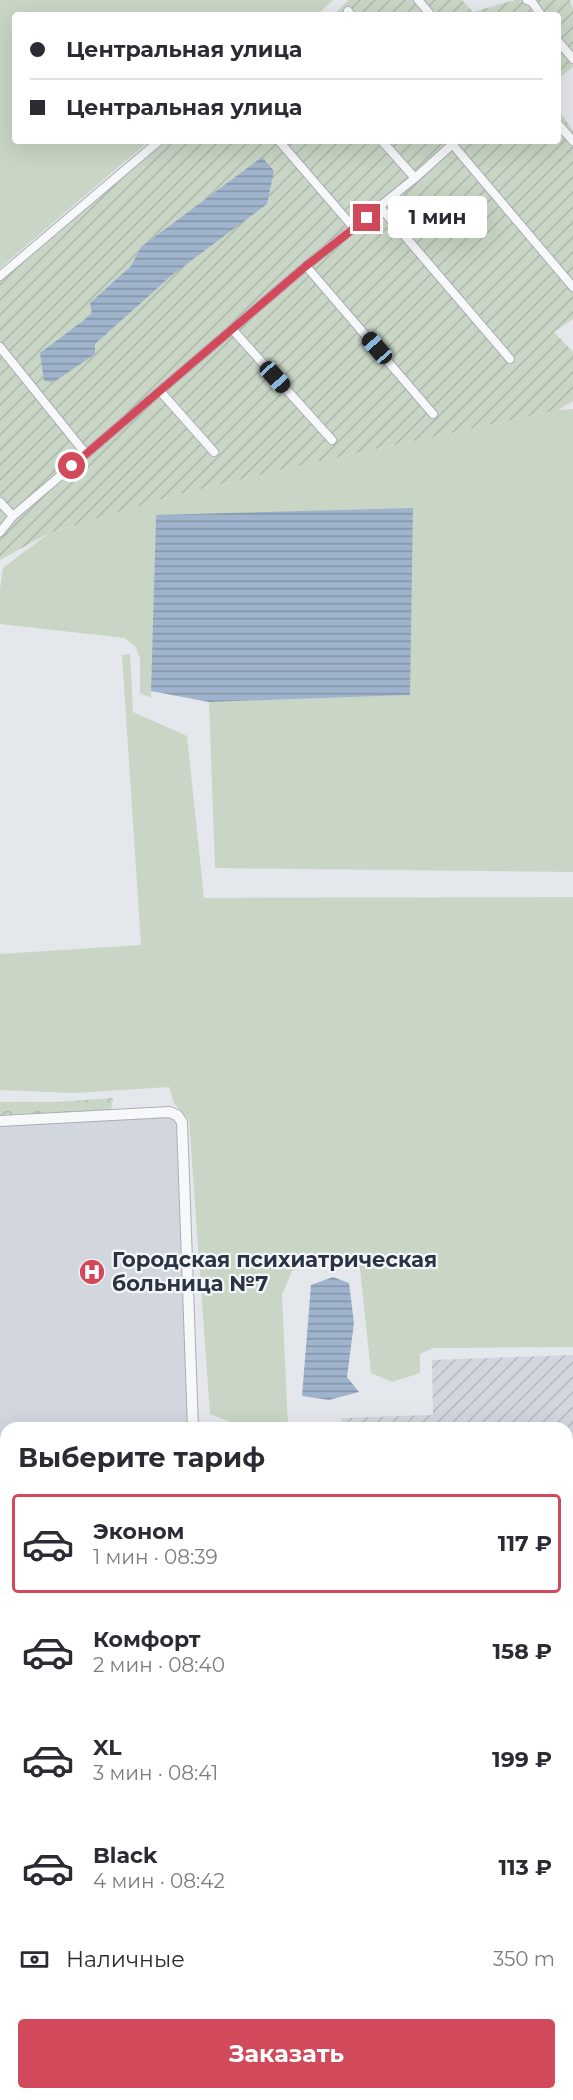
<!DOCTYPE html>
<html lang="ru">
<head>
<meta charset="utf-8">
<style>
	body { margin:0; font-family:Montserrat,sans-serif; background:#f7f7f7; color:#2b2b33; height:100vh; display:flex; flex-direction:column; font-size:22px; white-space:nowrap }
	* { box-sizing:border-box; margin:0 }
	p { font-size:20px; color:#7c7c81 }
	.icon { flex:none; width:33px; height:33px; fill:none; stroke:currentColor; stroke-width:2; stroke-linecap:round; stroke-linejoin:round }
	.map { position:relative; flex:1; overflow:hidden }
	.side { position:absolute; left:0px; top:1422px; width:573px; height:678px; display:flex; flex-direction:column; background:#fff; border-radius:18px 18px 0 0; box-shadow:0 6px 24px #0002 }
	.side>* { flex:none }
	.top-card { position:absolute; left:12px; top:12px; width:549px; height:132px; border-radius:6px; box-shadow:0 6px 24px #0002; display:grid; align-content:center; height:132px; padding:0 18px; background:#fff }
	.end { position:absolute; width:27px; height:27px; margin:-14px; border:8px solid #d1495b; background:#fff; box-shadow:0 0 0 3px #fff }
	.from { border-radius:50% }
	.bubble { position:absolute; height:42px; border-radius:6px; background:#fff; box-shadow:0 6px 24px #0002; font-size:20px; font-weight:700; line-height:42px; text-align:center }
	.car { position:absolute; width:18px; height:36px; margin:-18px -9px; border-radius:8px; box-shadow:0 0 4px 2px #0007; background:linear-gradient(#222 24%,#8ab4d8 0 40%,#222 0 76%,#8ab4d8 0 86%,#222 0) }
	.top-card b { display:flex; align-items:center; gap:21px; height:57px; font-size:22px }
	.top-card b+b { border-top:2px solid #e1e1e2 }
	.top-card i { width:15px; height:15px; background:#2b2b33 }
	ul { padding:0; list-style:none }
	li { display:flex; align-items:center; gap:18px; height:99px; margin:0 12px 9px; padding:0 6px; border:3px solid transparent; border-radius:6px }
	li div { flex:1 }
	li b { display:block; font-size:22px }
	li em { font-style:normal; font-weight:700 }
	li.current { border-color:#d1495b }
	li>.icon { width:54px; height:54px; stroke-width:1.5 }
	h2 { padding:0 18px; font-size:27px; line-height:72px }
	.pay { display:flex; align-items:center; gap:15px; height:66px; padding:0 18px; font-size:22px }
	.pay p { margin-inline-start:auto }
	.cta { display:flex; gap:12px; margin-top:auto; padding:12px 18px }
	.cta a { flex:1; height:69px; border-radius:6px; background:#d1495b; color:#fff; font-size:24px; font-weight:700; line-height:69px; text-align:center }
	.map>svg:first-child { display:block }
	.built { fill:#d2d6de }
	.industrial { fill:url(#industrial-furrows) }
	.grass { fill:#c9d6c5 }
	.forest { fill:url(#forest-crowns) }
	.garden { fill:url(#garden-furrows) }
	.water { fill:url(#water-rules) }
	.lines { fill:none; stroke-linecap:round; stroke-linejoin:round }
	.minor-casing { stroke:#a9aeb7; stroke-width:10 }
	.tertiary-casing { stroke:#a9aeb7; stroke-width:12 }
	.minor { stroke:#f7f8fa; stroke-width:8 }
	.tertiary { stroke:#f7f8fa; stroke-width:10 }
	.route { stroke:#d1495b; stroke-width:8 }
	.labels { text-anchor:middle; stroke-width:4.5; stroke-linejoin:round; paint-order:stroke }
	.poi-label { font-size:21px; font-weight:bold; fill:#2b3445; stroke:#f4f6f9; text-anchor:start }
</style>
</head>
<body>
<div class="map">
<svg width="573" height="2100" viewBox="0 0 573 2100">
	<defs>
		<pattern id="industrial-furrows" width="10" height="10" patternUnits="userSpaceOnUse" patternTransform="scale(1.5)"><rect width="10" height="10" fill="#d2d6de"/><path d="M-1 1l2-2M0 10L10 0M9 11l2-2" fill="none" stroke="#b4b8c0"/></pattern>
		<pattern id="forest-crowns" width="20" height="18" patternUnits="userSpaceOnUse" patternTransform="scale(1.5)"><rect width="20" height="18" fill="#c9d6c5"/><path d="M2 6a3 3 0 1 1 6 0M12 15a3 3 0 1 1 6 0" fill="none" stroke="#adb8ab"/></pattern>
		<pattern id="garden-furrows" width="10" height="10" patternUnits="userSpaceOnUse" patternTransform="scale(1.5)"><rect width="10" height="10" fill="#c9d6c5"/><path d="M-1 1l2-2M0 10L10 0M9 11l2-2" fill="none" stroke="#adb8ab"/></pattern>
		<pattern id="water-rules" width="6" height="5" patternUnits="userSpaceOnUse" patternTransform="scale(1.5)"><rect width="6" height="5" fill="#9fb4cc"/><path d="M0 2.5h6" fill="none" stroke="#8293a7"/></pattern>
	</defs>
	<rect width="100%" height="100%" fill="#e4e7ec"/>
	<path class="built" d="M172,1117L176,1121L191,1426L190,1428H6V1453H0V1124Z
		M6,1851V2048L0,2042V1852Z
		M53,2094H123V2100H59Z"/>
	<path class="industrial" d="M573,1355V1557H567V1428H341V1418L433,1415L432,1360Z"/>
	<path class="grass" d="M0,0H333L317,15H15V141H149L0,268Z
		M573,409V872L215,868L209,702L410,695L156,516L151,698L140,693V659L136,647L125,638L0,624V589L3,568L49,533L172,496L293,467L558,410Z
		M130,654L133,712L187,736L204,898L573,897V1347L433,1348L420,1354V1373L392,1382L371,1373L360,1268L341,1258H314L292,1271L282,1295L288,1425L241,1426L210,1414L189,1120L174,1103L169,1087L74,1093L0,1090V954L141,945L122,655Z"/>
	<path class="forest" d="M113,1098L111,1110L0,1115V1102H56Z"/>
	<path class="garden" d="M349,0H462L473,12L515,0H570L573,9V67L558,79V15H333Z
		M558,110L573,130V319L554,332L573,352V401L558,410L293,467L172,496L49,533L0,560V277L158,141H558Z"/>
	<path class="water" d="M262,157L274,171L267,204L172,275L95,344V354L54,382L44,381L40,353L92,314L90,303L131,266L141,247Z
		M413,508L410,695L209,702L151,691L156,515Z
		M333,1277L349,1283L354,1323L347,1377L359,1392L329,1400L302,1396L311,1285Z"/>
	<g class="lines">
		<g class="minor-casing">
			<path id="minor" d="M418,0L431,15
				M527,0L532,2L541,15
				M348,11L351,15
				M558,41L573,59
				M558,124L573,141
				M279,141L354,228
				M382,141L415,178
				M453,145L573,287
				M380,207L510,359
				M306,266L433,414
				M0,276L159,141
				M232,329L332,440
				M0,347L86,454
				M160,391L214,452
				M0,502L13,516
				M0,532L13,516L86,454L306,266L415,178L456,141
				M0,1667L6,1666
				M567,1940H573
				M0,2066L6,2071
				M567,2071H573
				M30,2094L37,2100
				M242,2094V2100
				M377,2094V2100
				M512,2094V2100
				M135,2100V2094"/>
		</g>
		<g class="tertiary-casing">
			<path id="tertiary" d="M0,1121L169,1112L177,1115L182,1122L193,1428
				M567,1802H573
				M0,1830H6"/>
		</g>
		<use href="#minor" class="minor"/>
		<use href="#tertiary" class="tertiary"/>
	</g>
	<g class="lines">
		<path class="route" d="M72,466L306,266L367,218"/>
	</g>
	<defs>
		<g id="hospital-disc" transform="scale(1.35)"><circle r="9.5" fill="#d1495b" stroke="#f4f6f9"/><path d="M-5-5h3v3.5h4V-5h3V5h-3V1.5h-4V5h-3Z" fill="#fff"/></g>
	</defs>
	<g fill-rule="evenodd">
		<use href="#hospital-disc" x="92" y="1272"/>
	</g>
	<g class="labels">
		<g class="poi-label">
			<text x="112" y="1267">Городская психиатрическая<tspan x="112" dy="24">больница №7</tspan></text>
		</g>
	</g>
</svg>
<i class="end from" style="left:72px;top:466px"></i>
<i class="end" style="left:367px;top:218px"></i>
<div class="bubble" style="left:388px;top:196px;width:99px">1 мин</div>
<i class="car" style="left:377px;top:348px;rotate:319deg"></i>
<i class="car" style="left:275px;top:377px;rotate:138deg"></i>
<div class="top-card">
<b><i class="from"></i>Центральная улица</b>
<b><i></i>Центральная улица</b>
</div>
<section class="side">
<h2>Выберите тариф</h2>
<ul>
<li class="current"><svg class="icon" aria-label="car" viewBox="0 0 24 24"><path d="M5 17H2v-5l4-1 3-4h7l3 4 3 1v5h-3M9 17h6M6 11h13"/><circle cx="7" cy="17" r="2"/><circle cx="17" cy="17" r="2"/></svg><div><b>Эконом</b><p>1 мин · 08:39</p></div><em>117 ₽</em></li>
<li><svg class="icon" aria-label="car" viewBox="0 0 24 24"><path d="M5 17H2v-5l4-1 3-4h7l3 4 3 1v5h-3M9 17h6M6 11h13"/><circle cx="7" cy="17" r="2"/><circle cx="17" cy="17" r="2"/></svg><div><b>Комфорт</b><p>2 мин · 08:40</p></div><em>158 ₽</em></li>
<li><svg class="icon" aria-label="car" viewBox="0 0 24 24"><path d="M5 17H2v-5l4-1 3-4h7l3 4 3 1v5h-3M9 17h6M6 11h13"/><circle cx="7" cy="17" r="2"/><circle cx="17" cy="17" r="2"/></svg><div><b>XL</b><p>3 мин · 08:41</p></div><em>199 ₽</em></li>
<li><svg class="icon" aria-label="car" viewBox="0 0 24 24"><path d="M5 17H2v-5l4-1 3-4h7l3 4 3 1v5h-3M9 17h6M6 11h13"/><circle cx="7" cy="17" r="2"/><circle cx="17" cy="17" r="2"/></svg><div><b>Black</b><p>4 мин · 08:42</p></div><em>113 ₽</em></li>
</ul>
<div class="pay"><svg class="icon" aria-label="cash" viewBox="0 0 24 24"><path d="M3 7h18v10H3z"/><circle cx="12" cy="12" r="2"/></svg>Наличные<p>350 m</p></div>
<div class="cta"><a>Заказать</a></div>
</section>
</div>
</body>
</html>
